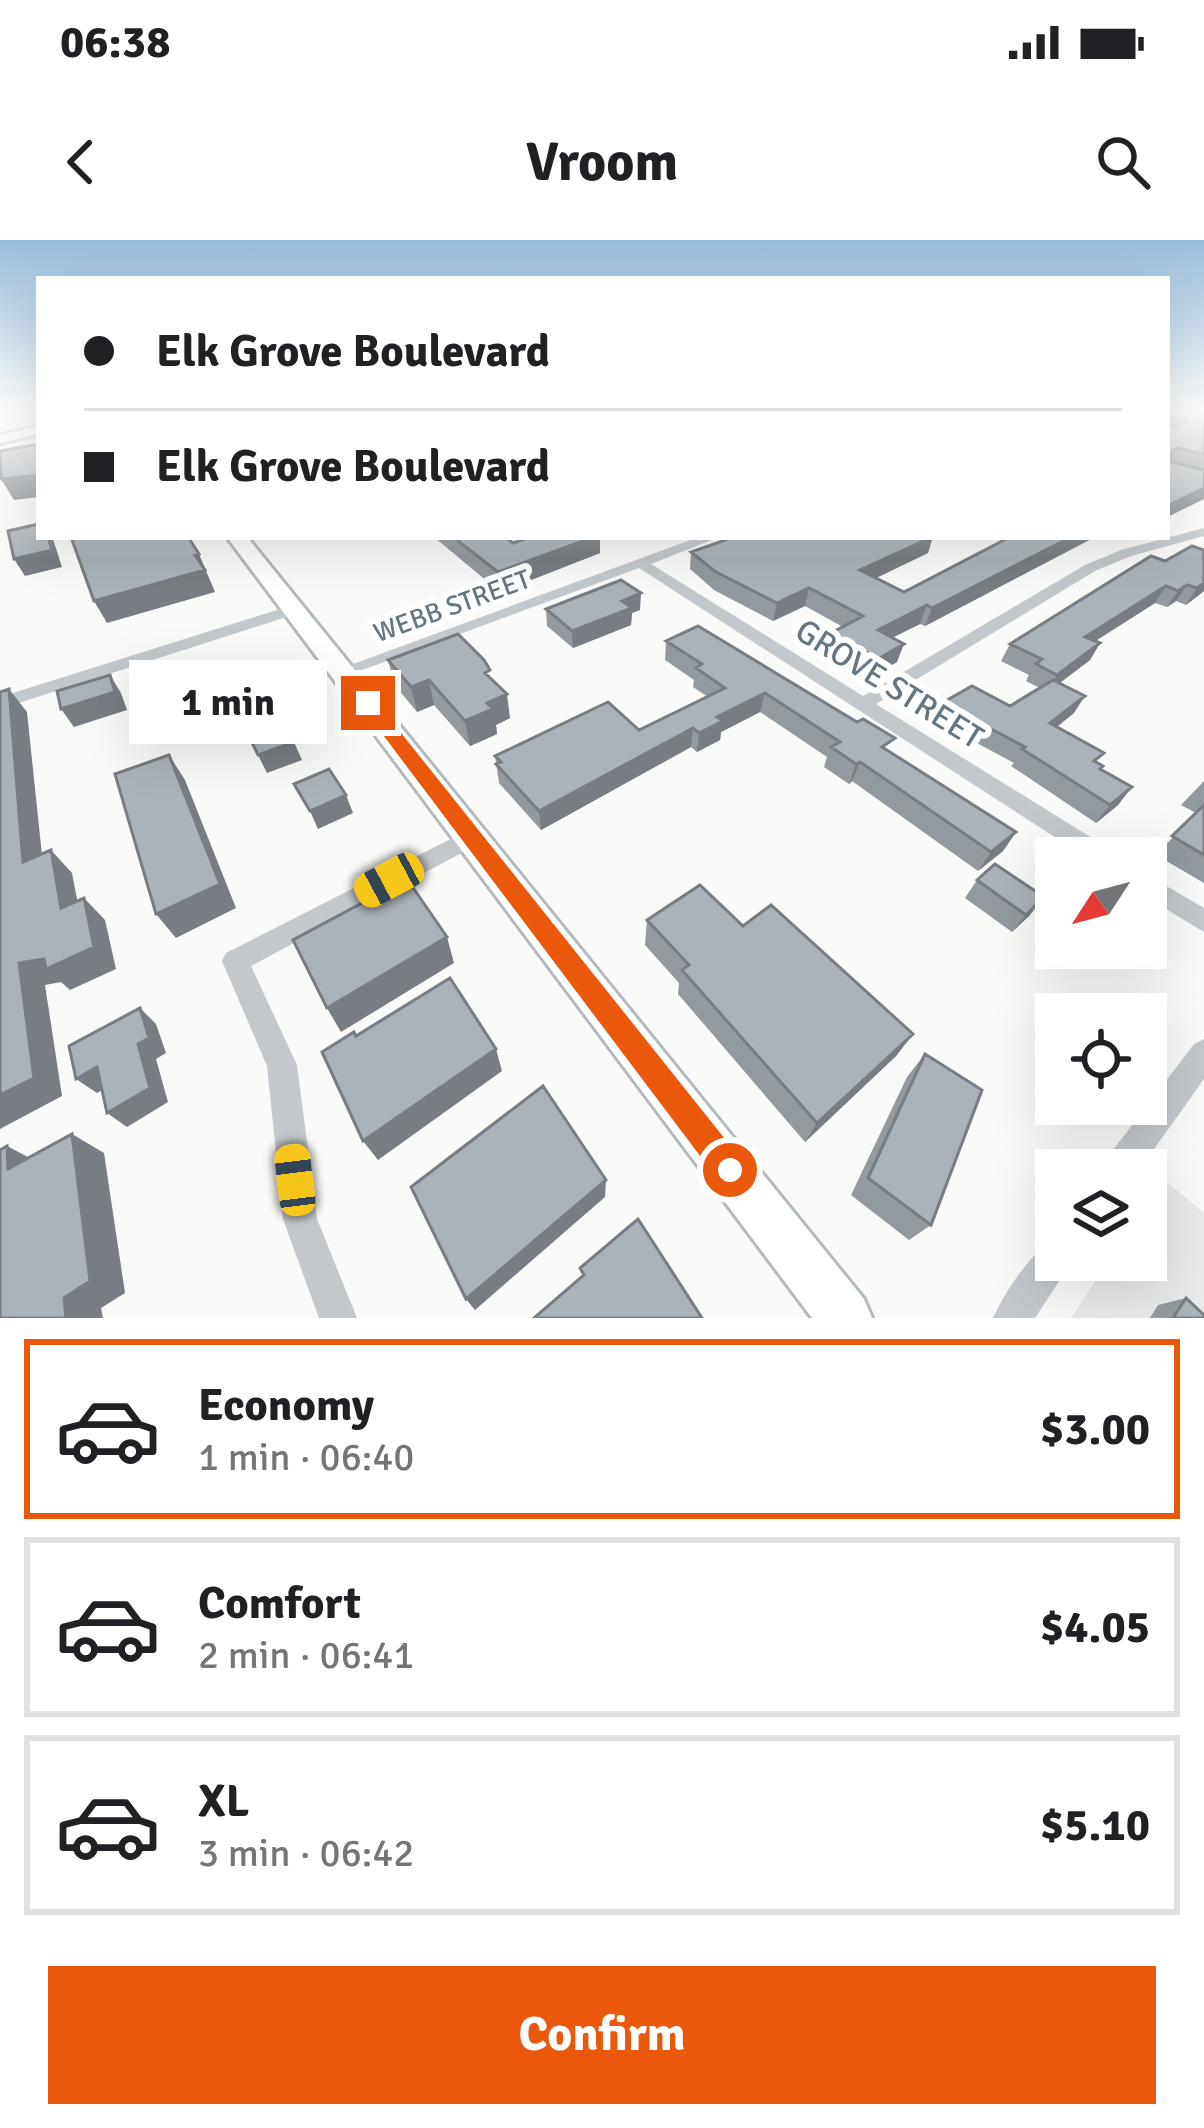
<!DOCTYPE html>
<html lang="en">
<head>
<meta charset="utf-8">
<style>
	body { margin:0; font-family:Signika,sans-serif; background:#f2f2f2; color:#202124; height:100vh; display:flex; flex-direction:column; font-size:45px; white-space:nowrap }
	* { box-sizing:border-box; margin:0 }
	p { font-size:39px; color:#757577 }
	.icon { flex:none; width:66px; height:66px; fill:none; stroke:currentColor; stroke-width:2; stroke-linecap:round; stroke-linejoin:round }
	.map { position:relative; height:1078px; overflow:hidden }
	.sheet { display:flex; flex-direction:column; background:#fff; flex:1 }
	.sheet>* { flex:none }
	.top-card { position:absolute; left:36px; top:36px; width:1134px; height:264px; border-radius:0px; box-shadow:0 12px 48px #0002; display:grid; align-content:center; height:264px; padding:0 48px; background:#fff }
	.needle { width:78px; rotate:234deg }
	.controls { position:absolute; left:1035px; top:597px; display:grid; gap:24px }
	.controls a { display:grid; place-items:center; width:132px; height:132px; border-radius:0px; background:#fff; box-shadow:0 12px 48px #0002; font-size:60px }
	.end { position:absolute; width:54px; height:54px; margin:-27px; border:15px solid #ea580c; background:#fff; box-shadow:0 0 0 6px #fff }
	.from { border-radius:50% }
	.bubble { position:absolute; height:84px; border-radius:0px; background:#fff; box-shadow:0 12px 48px #0002; font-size:39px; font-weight:700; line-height:84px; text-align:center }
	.car { position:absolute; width:36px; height:72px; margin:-36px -18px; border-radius:15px; box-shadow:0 0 9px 3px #0007; background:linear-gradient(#f5c518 24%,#345 0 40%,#f5c518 0 76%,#345 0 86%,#f5c518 0) }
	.top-card b { display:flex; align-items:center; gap:42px; height:114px; font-size:45px }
	.top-card b+b { border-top:3px solid #e0e0e0 }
	.top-card i { width:30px; height:30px; background:#202124 }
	ul { padding:21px 0 0; list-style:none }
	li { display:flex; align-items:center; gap:36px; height:180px; margin:0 24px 18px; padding:0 24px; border:6px solid #e0e0e0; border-radius:0px }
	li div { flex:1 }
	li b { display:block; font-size:45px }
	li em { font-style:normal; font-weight:700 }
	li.on { border-color:#ea580c }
	li>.icon { width:108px; height:108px; stroke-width:1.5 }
	.primary-button { display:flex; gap:24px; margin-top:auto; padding:24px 48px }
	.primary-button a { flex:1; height:138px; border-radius:0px; background:#ea580c; color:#fff; font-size:48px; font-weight:700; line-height:138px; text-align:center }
	.status { display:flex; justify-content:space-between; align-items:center; height:84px; padding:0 60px; background:#fff; direction:ltr }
	.status svg { height:33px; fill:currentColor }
	header { display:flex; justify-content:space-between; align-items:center; height:156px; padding:0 48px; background:#fff; font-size:54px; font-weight:700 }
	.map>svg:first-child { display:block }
	.built { fill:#e8e9e9 }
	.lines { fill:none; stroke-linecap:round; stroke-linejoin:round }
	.secondary-casing { stroke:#b3babf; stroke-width:6 }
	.street { fill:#c3c8cc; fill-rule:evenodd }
	.secondary { fill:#fff; fill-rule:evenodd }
	.wall { fill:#929a9f }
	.shaded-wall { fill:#777d82 }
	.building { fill:#aab3b9; stroke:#777d82; stroke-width:3 }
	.route { fill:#ea580c }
	.labels { text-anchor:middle; stroke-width:12; stroke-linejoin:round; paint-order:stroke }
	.far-street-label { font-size:27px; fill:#657683; stroke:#fff }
	.street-label { font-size:33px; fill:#657683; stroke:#fff }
</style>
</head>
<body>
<div class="status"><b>06:38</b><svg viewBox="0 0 49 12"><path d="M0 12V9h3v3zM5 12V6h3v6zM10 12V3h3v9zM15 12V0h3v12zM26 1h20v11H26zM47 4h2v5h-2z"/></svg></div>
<header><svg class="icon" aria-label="back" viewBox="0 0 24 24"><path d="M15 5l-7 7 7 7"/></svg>Vroom<svg class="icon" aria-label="search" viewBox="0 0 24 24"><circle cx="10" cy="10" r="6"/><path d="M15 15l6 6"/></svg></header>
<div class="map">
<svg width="1204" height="1078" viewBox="0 0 1204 1078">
	<rect width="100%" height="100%" fill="#fafaf8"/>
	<path class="built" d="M1162,938L1204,973V1078H1071L1109,1020H1146V963Z"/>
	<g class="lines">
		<g class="secondary-casing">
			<path id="secondary" d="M39,186V194L0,203V195Z
				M227,297H247L864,1059L872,1078H812Z"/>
		</g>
		<path class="street" d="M1204,288V296L1131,316L1095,331L876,464L1113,611L1117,618H1087L639,328L349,435L343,436L334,431L699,297H719L651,324L863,456L1085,325L1121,310Z
			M293,365L299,367V373L0,469V457Z
			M472,588L480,591L483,597L480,603L251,726L297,825L317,979L357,1078H319L283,979L267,826L222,721L226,713Z
			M1146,634L1204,668V692L1146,657Z
			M1204,799V839L1139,930H1102L1107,918L1194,804Z
			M1056,999V1020H1073L1035,1078H993C1003,1055 1033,1008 1056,999Z"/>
		<use href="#secondary" class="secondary"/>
	</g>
	<path class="wall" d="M1167,168H1204V259L1167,277Z
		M434,297H505L513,303L600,313L500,352Z
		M1010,297H1095L925,386L920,384L892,398L897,422L872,437L826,411L831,393L843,387L805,366L773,381L714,350L690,329L691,312L928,313L876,338L904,352Z
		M1151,316L1204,351L1186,365L1176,361L1167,367L1155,363L1095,401L1100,403L1090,420L1060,443L1074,473L1057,487L1097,522L1118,565L1096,583L1011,526L1014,523L934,480L942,463L1010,466L1040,448L1026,441L1029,435L1001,421L1010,404Z
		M546,369L640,370L632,373L631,385L573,408L547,386Z
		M666,401L889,511L1016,592L1003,611L978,631L852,541L849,544L824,527L827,517L760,472L721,492L720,500L697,512L691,507L541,590L499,543L495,516L639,490L708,457L693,447L694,440L665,420Z
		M388,420L510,478L496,485L497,494L470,506L434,465L417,472L394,444Z
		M1204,541V643L1156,615L1196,573L1181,565Z
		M977,640L1030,675L1012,692L965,658Z
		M647,680L913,794L896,816L805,902L678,754L679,743L645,705Z
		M925,814L931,985L909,1000L851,955L907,837Z
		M1186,1058L1204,1078H1150L1158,1065Z"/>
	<path class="shaded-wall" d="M39,235V257L14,260L1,239Z
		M1204,248V259L1167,277V266Z
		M48,297L53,299L62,327L25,336L14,319Z
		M594,297H600V313L500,352L498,332Z
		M933,297L928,313L855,348L860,330Z
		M1071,297H1095L925,386L932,368Z
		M199,314L215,352L107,383L94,361Z
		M1204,343V351L1186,365L1197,348Z
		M1187,345L1176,361L1167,367L1178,351Z
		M1166,346L1155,363L1075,414L1085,397Z
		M809,348L805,366L773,381L777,363Z
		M641,353L640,370L632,373L631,385L573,408L572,391L622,361Z
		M927,365L920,384L871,408L878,390Z
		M1100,403L1090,420L1047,452L1057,435Z
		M904,404L897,422L872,437L878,419Z
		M110,435L121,453L127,470L74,487L61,469Z
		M429,440L434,465L417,472L411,447Z
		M9,449L27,472L45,644L23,622Z
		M765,453L760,472L721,492L720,500L697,512L699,493L717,477Z
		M507,454L510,478L496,485L497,494L470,506L465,481L487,463Z
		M1085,456L1074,473L1039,500L1050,483Z
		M693,488L691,507L541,590L539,571Z
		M294,502L302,520L267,533L258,515Z
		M169,515L185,540L236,668L176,698L156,674Z
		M860,522L852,541L849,544L856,524Z
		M1132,547L1118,565L1096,583L1110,565Z
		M346,555L353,573L318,589L310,571Z
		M1016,592L1003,611L978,631L991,612Z
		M51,610L72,633L83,690L61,668Z
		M1044,657L1030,675L1012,692L1026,675Z
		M84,658L105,680L116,729L70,750L61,742L45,745L62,856L0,889V855L19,723Z
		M447,697L454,723L341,792L327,768Z
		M140,768L156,784L166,813L156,819L168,862L127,887L107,873L138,804Z
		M913,794L896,816L805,902L817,883Z
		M496,809L502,831L378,920L363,901Z
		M97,827L116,842L97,853L76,839Z
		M72,894L104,913L125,1053L101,1068L103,1078H66L64,1058Z
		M7,906L43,925L8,929Z
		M606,940L605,957L475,1070L466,1059Z"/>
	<path class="building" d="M1167,168H1204V214L1177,208L1171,212L1172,222L1204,230V248L1167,266V189L1187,181L1167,176Z
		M39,204V235L1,239L0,211Z
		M39,284V297H48L52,310L14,319L8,291Z
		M71,297H188L199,314L195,315L205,330L94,361Z
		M453,297H505L513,303L531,297H594L498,332Z
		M734,297H932L860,330L904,352L1010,297H1071L932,368L927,365L878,390L904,404L878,419L831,393L863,376L809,348L777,363L716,332L691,312Z
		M1192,306L1204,310V343L1197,348L1187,345L1178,351L1166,346L1085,397L1100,403L1057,435L1036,424L1042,419L1010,404L1151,316L1165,321Z
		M621,340L641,353L622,361L632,368L572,391L546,369Z
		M698,386L857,482L863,479L895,498L882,507L1016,592L991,612L860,522L856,524L831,507L840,502L765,453L717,477L723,481L699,493L693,488L539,571L496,524L501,522L495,516L608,462L639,490L725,448L696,428L702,424L666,401Z
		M458,394L484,420L490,430L485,433L507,454L487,463L493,469L465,481L429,440L411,447L388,420Z
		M110,435L115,452L61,469L57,451Z
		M1053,440L1085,456L1050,483L1104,513L1094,521L1103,526L1100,529L1132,547L1110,565L1022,509L1025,507L942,463L972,446L1010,466Z
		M9,449L23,622L51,610L61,668L84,658L94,707L46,729L44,719L19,723L34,838L0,855V452Z
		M282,480L294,502L258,515L247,492Z
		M169,515L220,644L156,674L115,534Z
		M329,529L346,555L310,571L294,544Z
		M1204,565V615L1172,596Z
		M995,624L1044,657L1026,675L977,640Z
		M407,639L447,697L327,768L293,700Z
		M700,645L743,686L771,665L913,794L817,883L682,730L689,725L647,680Z
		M450,738L496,809L363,901L322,812L354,792L356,796Z
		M140,768L149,798L138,804L150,848L107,873L97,827L76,839L69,806Z
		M925,814L982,850L931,985L868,938Z
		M543,846L606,940L466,1059L411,947Z
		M72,894L90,1041L64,1058L66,1078H0V910L7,906L8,929Z
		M638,979L702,1078H534L584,1035L580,1028Z
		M1186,1058L1204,1075V1078H1173Z"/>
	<linearGradient id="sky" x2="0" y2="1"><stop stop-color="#96bcdc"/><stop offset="0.53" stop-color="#fdfdfc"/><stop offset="1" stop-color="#fdfdfc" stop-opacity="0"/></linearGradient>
	<rect width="1204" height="319" fill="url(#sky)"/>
	<path class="route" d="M368,457L374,459L741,919L745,930L741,941L730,945L719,941L362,467L359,463Z"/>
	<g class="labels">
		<g class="far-street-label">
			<text transform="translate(452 366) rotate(-20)" y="9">WEBB STREET</text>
		</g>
		<g class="street-label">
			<text transform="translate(890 443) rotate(32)" y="12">GROVE STREET</text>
		</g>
	</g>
</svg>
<div class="controls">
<a><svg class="needle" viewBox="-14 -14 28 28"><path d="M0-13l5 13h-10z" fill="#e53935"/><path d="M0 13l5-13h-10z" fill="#757577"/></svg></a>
<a><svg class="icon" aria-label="locate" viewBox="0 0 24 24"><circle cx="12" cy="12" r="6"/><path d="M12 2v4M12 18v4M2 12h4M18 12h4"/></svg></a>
<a><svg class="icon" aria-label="layers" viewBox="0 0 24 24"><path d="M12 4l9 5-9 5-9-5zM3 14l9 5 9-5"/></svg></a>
</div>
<i class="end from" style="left:730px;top:930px"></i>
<i class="end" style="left:368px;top:463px"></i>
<div class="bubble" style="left:129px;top:420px;width:198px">1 min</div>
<i class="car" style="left:389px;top:640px;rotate:242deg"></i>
<i class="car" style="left:295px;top:940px;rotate:353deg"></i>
<div class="top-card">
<b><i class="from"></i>Elk Grove Boulevard</b>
<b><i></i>Elk Grove Boulevard</b>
</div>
</div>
<section class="sheet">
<ul>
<li class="on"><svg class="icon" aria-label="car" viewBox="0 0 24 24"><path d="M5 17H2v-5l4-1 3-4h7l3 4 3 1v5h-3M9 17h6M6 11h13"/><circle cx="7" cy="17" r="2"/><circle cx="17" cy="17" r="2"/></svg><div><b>Economy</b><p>1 min · 06:40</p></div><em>$3.00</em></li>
<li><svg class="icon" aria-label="car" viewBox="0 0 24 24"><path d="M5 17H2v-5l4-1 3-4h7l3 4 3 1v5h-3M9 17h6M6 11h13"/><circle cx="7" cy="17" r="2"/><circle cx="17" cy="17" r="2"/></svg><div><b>Comfort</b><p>2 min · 06:41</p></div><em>$4.05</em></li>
<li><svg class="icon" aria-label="car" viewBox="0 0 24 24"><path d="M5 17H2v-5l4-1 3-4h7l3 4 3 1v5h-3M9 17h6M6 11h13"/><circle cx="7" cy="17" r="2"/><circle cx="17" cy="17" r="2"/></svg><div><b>XL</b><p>3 min · 06:42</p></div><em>$5.10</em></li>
</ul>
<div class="primary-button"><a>Confirm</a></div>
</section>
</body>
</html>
